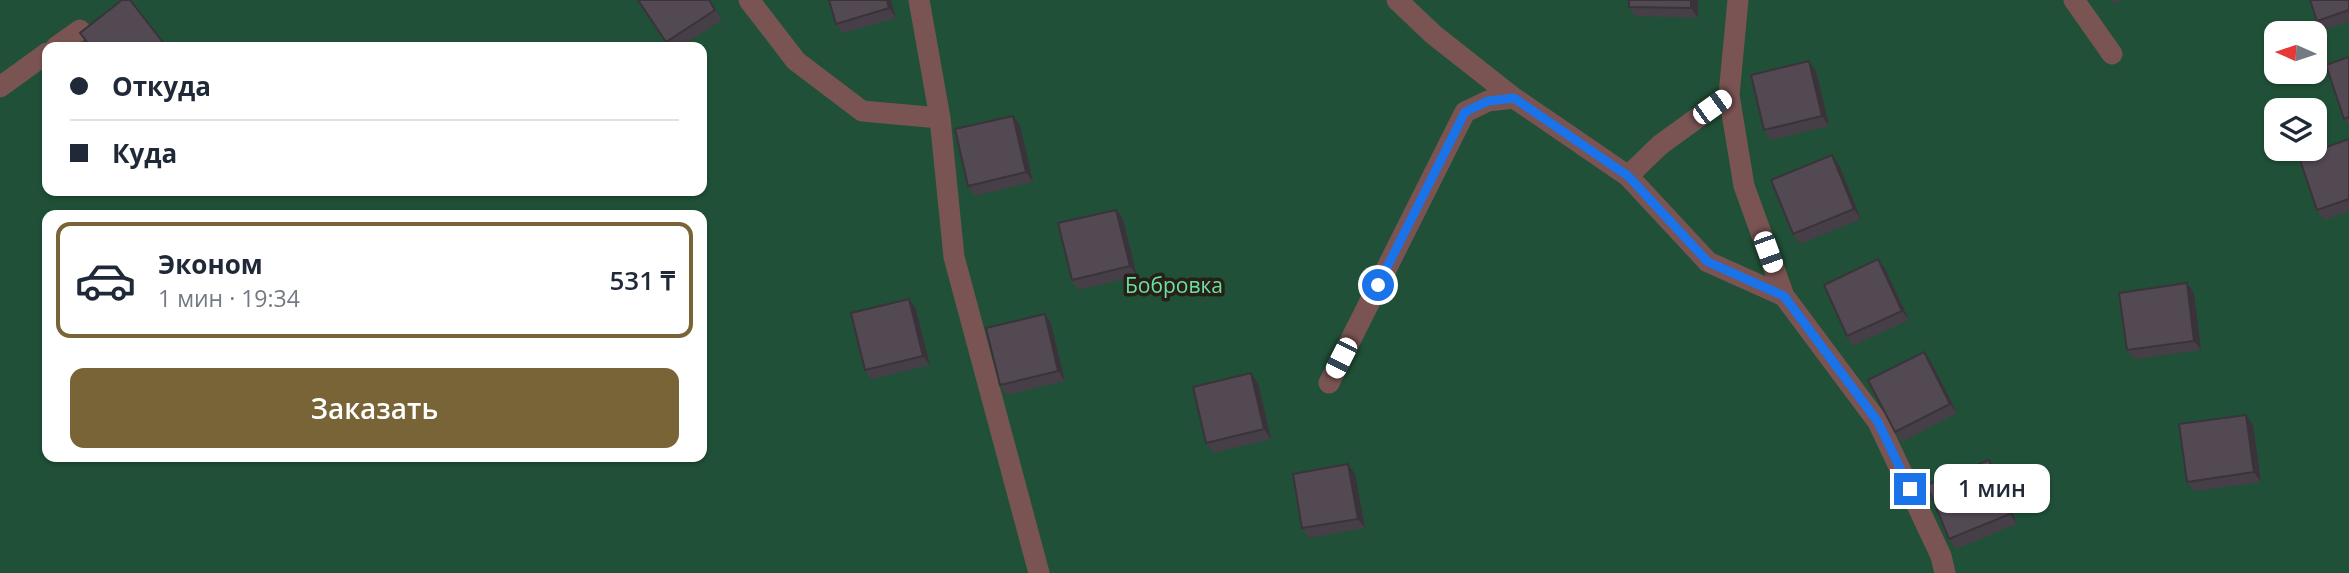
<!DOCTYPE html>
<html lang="ru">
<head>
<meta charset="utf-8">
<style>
	body { margin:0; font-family:"Open Sans",sans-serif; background:#f6f6f7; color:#1f2937; height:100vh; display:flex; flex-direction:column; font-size:26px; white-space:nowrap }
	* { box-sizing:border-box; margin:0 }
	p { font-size:23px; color:#747a83 }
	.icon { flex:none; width:38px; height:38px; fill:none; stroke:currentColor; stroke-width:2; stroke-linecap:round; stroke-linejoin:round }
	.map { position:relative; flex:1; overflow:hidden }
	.drawer { position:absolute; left:42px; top:210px; width:665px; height:252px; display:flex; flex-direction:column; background:#fff; border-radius:14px; box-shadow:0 2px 5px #0004 }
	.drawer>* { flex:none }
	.hud { position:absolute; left:42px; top:42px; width:665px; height:154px; border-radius:14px; box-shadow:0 2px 5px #0004; display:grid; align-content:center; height:154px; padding:0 28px; background:#fff }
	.needle { width:46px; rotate:273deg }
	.controls { position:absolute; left:2264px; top:21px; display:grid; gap:14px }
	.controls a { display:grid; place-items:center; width:63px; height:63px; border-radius:14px; background:#fff; box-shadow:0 2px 5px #0004; font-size:35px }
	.end { position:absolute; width:32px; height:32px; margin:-16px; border:9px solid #1a73e8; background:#fff; box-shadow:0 0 0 4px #fff }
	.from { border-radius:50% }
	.bubble { position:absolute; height:49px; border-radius:14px; background:#fff; box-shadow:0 2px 5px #0004; font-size:23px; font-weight:600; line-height:49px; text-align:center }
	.car { position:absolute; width:21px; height:42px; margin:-21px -10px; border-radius:9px; box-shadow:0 0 5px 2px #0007; background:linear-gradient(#fff 24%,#345 0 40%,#fff 0 76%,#345 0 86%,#fff 0) }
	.hud b { display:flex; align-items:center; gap:24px; height:66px; font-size:26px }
	.hud b+b { border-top:2px solid #e0e1e3 }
	.hud i { width:18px; height:18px; background:#1f2937 }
	ul { padding:12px 0 0; list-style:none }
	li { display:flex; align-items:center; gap:21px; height:116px; margin:0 14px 10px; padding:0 14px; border:4px solid transparent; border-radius:14px }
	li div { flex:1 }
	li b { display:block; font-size:26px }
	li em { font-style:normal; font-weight:600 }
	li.on { border-color:#786436 }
	li>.icon { width:63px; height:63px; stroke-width:1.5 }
	.cta { display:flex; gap:14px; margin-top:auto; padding:14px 28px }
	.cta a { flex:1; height:80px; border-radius:14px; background:#786436; color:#fff; font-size:28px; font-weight:600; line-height:80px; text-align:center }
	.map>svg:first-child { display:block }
	.green { fill:#205138; fill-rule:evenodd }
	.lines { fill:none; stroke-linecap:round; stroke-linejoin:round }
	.minor { stroke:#7a5453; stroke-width:21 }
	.wall { fill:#473f47 }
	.shaded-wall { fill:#3a333a }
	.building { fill:#534953; stroke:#3a333a; stroke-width:2 }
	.route { stroke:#1a73e8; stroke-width:9 }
	.labels { text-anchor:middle; stroke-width:7; stroke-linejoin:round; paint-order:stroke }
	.park-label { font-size:21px; fill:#68e1a2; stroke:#282017 }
</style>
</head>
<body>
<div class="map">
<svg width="2349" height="573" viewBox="0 0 2349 573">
	<rect width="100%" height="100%" fill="#322a21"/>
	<path class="green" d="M0,0H2349V573H0ZM2277,33H2315V72H2277ZM47,47H702V191H47ZM2277,110H2315V149H2277ZM47,215H702V457H47Z"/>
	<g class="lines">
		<path class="minor" d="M749,0L796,61L862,111L940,118
			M919,0L940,118L954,257L1039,573
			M1397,0L1434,35L1514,98
			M1738,0L1729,95L1744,186L1784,296L1878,422L1941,556L1945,573
			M2074,0L2112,54
			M56,47L80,30
			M0,87L47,53
			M1628,176L1660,145L1729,95
			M1329,383L1465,112L1488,101L1514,98L1628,176L1708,262L1784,296"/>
	</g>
	<path class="wall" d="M638,0H709L722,20L680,47H670Z
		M891,0L896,18L843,33L836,24Z
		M1629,0H1698V18L1635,16L1629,7Z
		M2111,0H2121L2114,4Z
		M2349,0V22L2324,30L2317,21Z
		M2349,57V125L2344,119Z
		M1816,71L1829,126L1771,140L1764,130Z
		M1020,125L1033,182L975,196L968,186Z
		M2349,139V211L2324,220L2317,210Z
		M1832,155L1839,165L1861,219L1800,244L1793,234Z
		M1123,219L1137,276L1078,290L1072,280Z
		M1878,259L1885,269L1909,320L1853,346L1847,336Z
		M2194,293L2201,350L2134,359L2127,350Z
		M916,309L930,365L871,379L865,370Z
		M1045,314L1051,324L1065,381L1007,395L1000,385Z
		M1931,362L1957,413L1902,442L1895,432Z
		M1258,383L1271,439L1213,453L1206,443Z
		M2246,415L2253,425L2261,482L2194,491L2187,482Z
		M1995,470L2017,524L1956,549L1949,539Z
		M1355,474L1365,528L1309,538L1302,528Z"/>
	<path class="shaded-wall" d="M887,0H891L896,18L889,8Z
		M1691,0H1698V18L1691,8Z
		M1809,61L1816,71L1829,126L1822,116Z
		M1013,116L1020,125L1033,182L1026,172Z
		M1832,155L1839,165L1861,219L1854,209Z
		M1116,210L1123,219L1137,276L1130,266Z
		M1878,259L1885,269L1909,320L1902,311Z
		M2187,283L2194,293L2201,350L2194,341Z
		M909,299L916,309L930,365L923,356Z
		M1045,314L1051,324L1065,381L1058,371Z
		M1924,352L1931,362L1957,413L1950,404Z
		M1251,373L1258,383L1271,439L1264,429Z
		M2246,415L2253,425L2261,482L2254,472Z
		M1989,460L1995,470L2017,524L2010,514Z
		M1348,464L1355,474L1365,528L1358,519Z"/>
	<path class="building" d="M122,0H130L165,45L162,47H91L80,33Z
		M638,0H709L715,10L666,42Z
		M829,0H887L889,8L836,24Z
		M1629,0H1691V8L1629,7Z
		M2310,0H2349V10L2317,21Z
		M2349,57V117L2344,119L2326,65Z
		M1809,61L1822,116L1764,130L1751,75Z
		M1013,116L1026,172L968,186L955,129Z
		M2349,139V199L2317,210L2299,157Z
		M1832,155L1854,209L1793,234L1771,180Z
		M1116,210L1130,266L1072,280L1058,223Z
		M1878,259L1902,311L1847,336L1824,285Z
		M2187,283L2194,341L2127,350L2119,293Z
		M909,299L923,356L865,370L851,313Z
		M1045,314L1058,371L1000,385L986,328Z
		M1924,352L1950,404L1895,432L1868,380Z
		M1251,373L1264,429L1206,443L1193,387Z
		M2246,415L2254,472L2187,482L2179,424Z
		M1989,460L2010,514L1949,539L1927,485Z
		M1348,464L1358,519L1302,528L1293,474Z"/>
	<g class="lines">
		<path class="route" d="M1378,285L1465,112L1488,101L1514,98L1628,176L1708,262L1784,296L1878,422L1910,489"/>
	</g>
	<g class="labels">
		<g class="park-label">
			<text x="1174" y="293">Бобровка</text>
		</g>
	</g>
</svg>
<div class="controls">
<a><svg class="needle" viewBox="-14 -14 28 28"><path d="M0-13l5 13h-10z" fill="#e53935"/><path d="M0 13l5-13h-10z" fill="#747a83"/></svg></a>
<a><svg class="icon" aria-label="layers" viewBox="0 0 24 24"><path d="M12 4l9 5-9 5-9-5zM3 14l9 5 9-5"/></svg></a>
</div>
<i class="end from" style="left:1378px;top:285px"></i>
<i class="end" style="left:1910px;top:489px"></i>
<div class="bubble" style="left:1934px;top:464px;width:116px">1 мин</div>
<i class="car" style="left:1712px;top:107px;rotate:54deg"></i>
<i class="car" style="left:1768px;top:252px;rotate:160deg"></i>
<i class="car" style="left:1341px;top:358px;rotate:207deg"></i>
<div class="hud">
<b><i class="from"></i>Откуда</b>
<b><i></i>Куда</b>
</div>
<section class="drawer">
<ul>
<li class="on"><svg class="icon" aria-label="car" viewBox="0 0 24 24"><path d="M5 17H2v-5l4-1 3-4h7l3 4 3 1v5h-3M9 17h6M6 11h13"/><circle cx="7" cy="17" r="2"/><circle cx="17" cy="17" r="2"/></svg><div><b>Эконом</b><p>1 мин · 19:34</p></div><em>531 ₸</em></li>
</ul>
<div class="cta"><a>Заказать</a></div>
</section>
</div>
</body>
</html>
